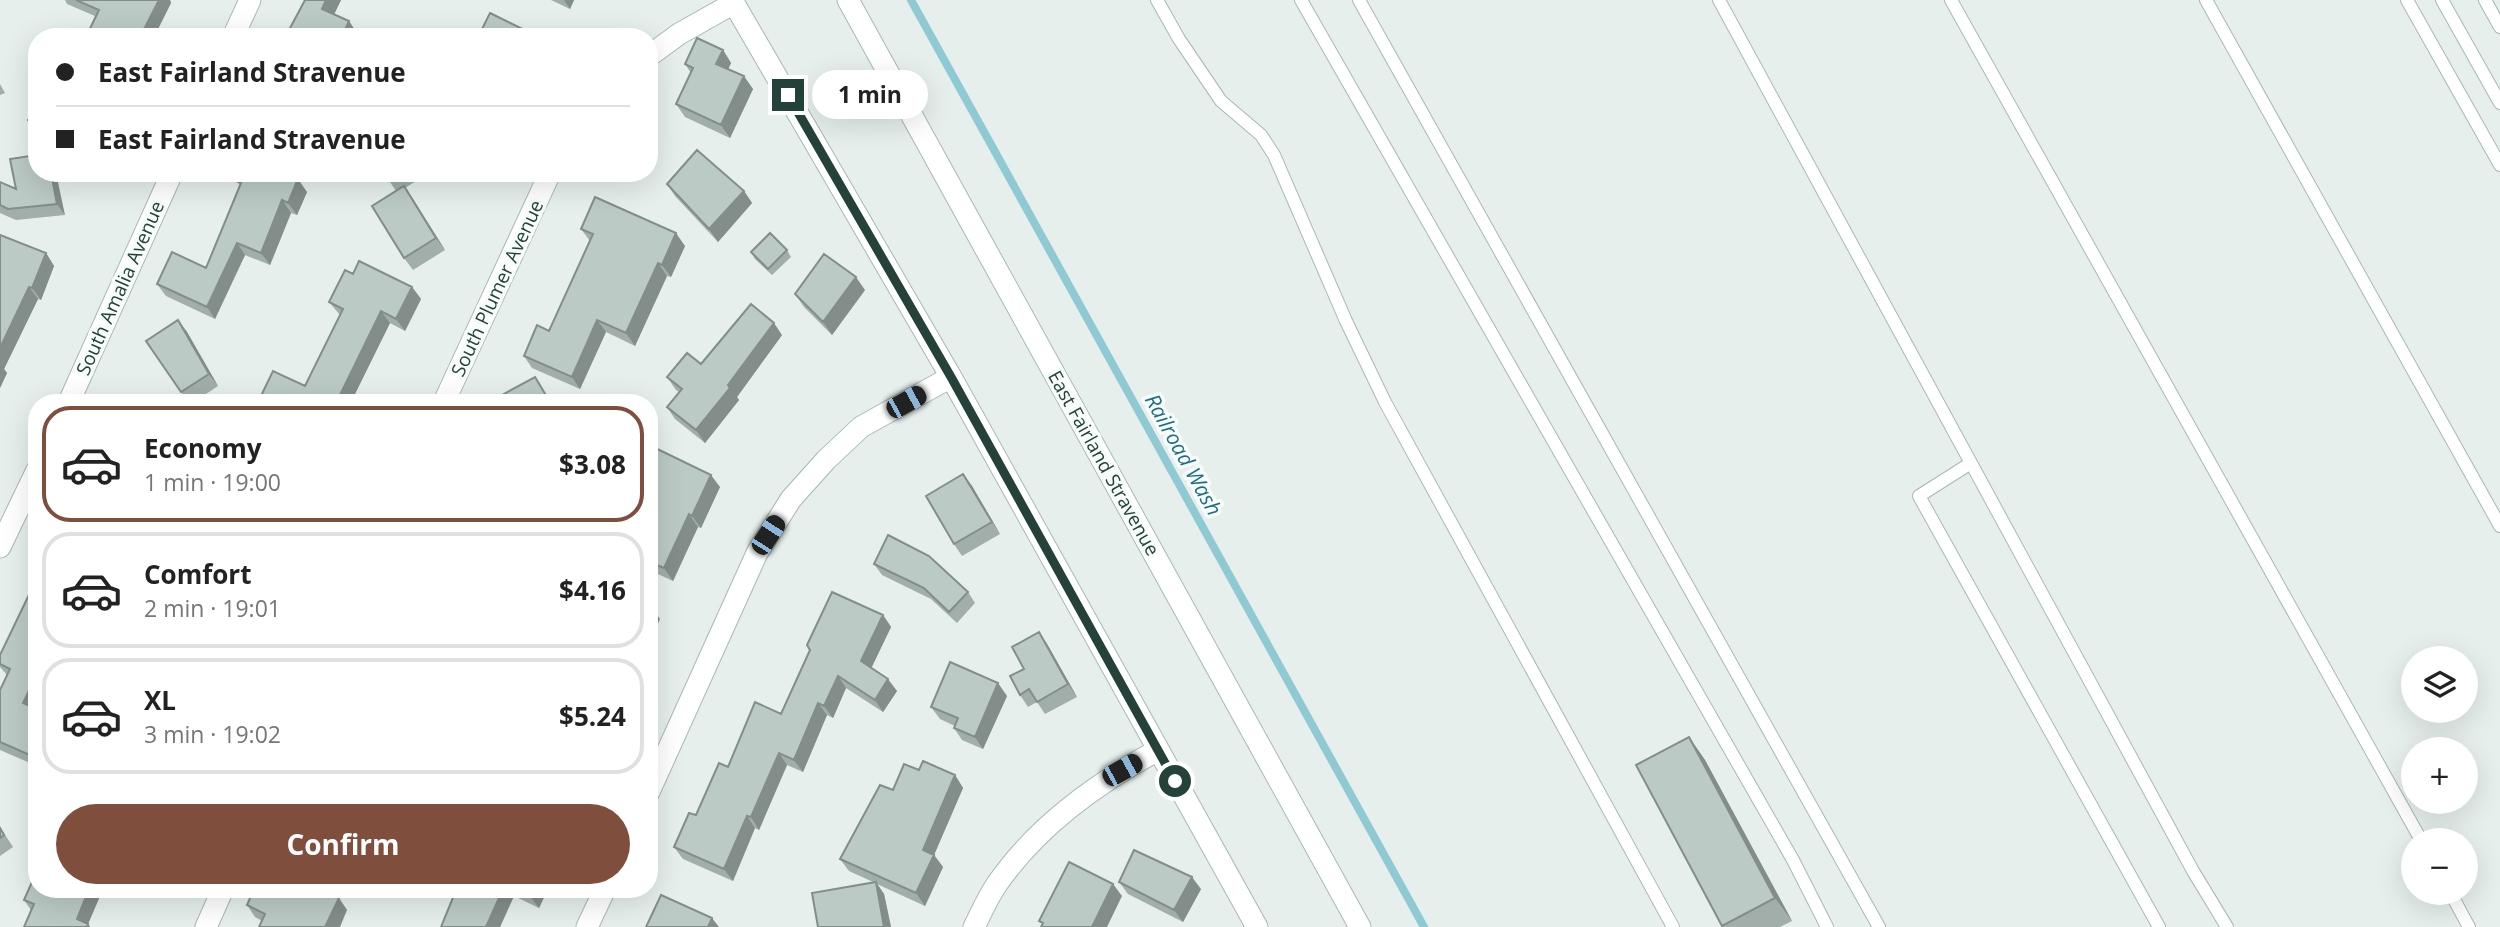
<!DOCTYPE html>
<html lang="en">
<head>
<meta charset="utf-8">
<style>
	body { margin:0; font-family:"Open Sans",sans-serif; background:#f6f6f6; color:#222; height:100vh; display:flex; flex-direction:column; font-size:26px; white-space:nowrap }
	* { box-sizing:border-box; margin:0 }
	p { font-size:23px; color:#767676 }
	.icon { flex:none; width:38px; height:38px; fill:none; stroke:currentColor; stroke-width:2; stroke-linecap:round; stroke-linejoin:round }
	.map { position:relative; flex:1; overflow:hidden }
	.side { position:absolute; left:28px; top:394px; width:630px; height:504px; display:flex; flex-direction:column; background:#fff; border-radius:28px; box-shadow:0 7px 28px #0002 }
	.side>* { flex:none }
	.hud { position:absolute; left:28px; top:28px; width:630px; height:154px; border-radius:28px; box-shadow:0 7px 28px #0002; display:grid; align-content:center; height:154px; padding:0 28px; background:#fff }
	.tools { position:absolute; left:2401px; top:646px; display:grid; gap:14px }
	.tools a { display:grid; place-items:center; width:77px; height:77px; border-radius:50%; background:#fff; box-shadow:0 7px 28px #0002; font-size:35px }
	.end { position:absolute; width:32px; height:32px; margin:-16px; border:9px solid #24423a; background:#fff; box-shadow:0 0 0 4px #fff }
	.from { border-radius:50% }
	.bubble { position:absolute; height:49px; border-radius:24px; background:#fff; box-shadow:0 7px 28px #0002; font-size:23px; font-weight:700; line-height:49px; text-align:center }
	.car { position:absolute; width:21px; height:42px; margin:-21px -10px; border-radius:9px; box-shadow:0 0 5px 2px #0007; background:linear-gradient(#222 24%,#8ab4d8 0 40%,#222 0 76%,#8ab4d8 0 86%,#222 0) }
	.hud b { display:flex; align-items:center; gap:24px; height:66px; font-size:26px }
	.hud b+b { border-top:2px solid #e0e0e0 }
	.hud i { width:18px; height:18px; background:#222 }
	ul { padding:12px 0 0; list-style:none }
	li { display:flex; align-items:center; gap:21px; height:116px; margin:0 14px 10px; padding:0 14px; border:4px solid #e0e0e0; border-radius:28px }
	li div { flex:1 }
	li b { display:block; font-size:26px }
	li em { font-style:normal; font-weight:700 }
	li.selected { border-color:#804e3d }
	li>.icon { width:63px; height:63px; stroke-width:1.5 }
	.button { display:flex; gap:14px; margin-top:auto; padding:14px 28px }
	.button a { flex:1; height:80px; border-radius:42px; background:#804e3d; color:#fff; font-size:28px; font-weight:700; line-height:80px; text-align:center }
	.map>svg:first-child { display:block }
	.lines { fill:none; stroke-linecap:round; stroke-linejoin:round }
	.stream { stroke:#8ec9d4; stroke-width:8 }
	.service-casing { stroke:#a8b8b2; stroke-width:14 }
	.minor-casing { stroke:#a8b8b2; stroke-width:23 }
	.tertiary-casing { stroke:#a8b8b2; stroke-width:23 }
	.service { stroke:#fff; stroke-width:12 }
	.minor { stroke:#fff; stroke-width:21 }
	.tertiary { stroke:#fff; stroke-width:21 }
	.wall { fill:#a1aea9 }
	.shaded-wall { fill:#838d89 }
	.building { fill:#bbcac4; stroke:#838d89; stroke-width:2 }
	.route { stroke:#24423a; stroke-width:9 }
	.labels { text-anchor:middle; stroke-width:7; stroke-linejoin:round; paint-order:stroke }
	.street-label { font-size:19px; fill:#24423a; stroke:#f7fbf9 }
	.water-label { font-size:21px; font-style:italic; fill:#1c6f80; stroke:#f7fbf9 }
</style>
</head>
<body>
<div class="map">
<svg width="2500" height="927" viewBox="0 0 2500 927">
	<rect width="100%" height="100%" fill="#e6efeb"/>
	<g class="lines">
		<path class="stream" d="M911,0L1424,927"/>
		<g class="service-casing">
			<path id="service" d="M1157,0L1179,39L1221,101L1261,135L1274,155L1346,321L1385,402L1673,927
				M1301,0L1793,860L1827,927
				M1359,0L1879,927
				M1719,0L2193,871L2227,927
				M1951,0L2421,840
				M2206,0L2500,526
				M2407,0L2500,165
				M2442,0L2500,103
				M2485,0L2500,27
				M1971,463L1919,496L2159,927
				M2450,892L2469,927"/>
		</g>
		<g class="minor-casing">
			<path id="minor" d="M732,0L951,377L1257,927
				M233,37L250,0
				M649,56L679,34L734,3
				M69,402L172,173
				M444,402L550,173
				M0,547L37,470
				M649,792L757,553L791,499L826,460L861,427L951,377
				M206,927L223,889
				M587,927L605,889
				M974,927C981,913 988,897 997,884C1037,826 1097,783 1158,750"/>
		</g>
		<g class="tertiary-casing">
			<path id="tertiary" d="M848,0L1360,927"/>
		</g>
		<use href="#service" class="service"/>
		<use href="#minor" class="minor"/>
		<use href="#tertiary" class="tertiary"/>
	</g>
	<path class="wall" d="M65,0H170L171,3L154,37H86L95,16L67,4Z
		M305,0H341L334,14L357,33L356,37H294L289,30Z
		M551,0H574L570,9Z
		M723,50L731,63L728,69L753,89L730,138L685,117L676,104L691,73L685,64Z
		M0,84L5,93L0,95Z
		M37,155L65,215L16,220L0,213V182L16,189Z
		M384,173H429L405,188L445,250L413,270L404,258L396,191Z
		M296,178L307,192L297,215L291,213L270,265L245,255L215,319L166,296L157,284L206,268L240,185L236,181Z
		M667,184L744,191L752,203L718,242L675,196Z
		M581,229L685,246L671,277L667,276L635,346L606,332L580,389L532,368L524,356L549,331L590,241Z
		M0,235L46,253L54,266L41,300L38,299L4,369L7,373L0,388Z
		M787,250L791,257L772,275L755,259L751,252Z
		M353,274L412,287L421,299L405,331L390,323L351,402H258L305,386L340,315L329,302Z
		M865,290L832,335L804,307L795,294Z
		M178,320L187,332L218,386L194,402L187,401L146,341Z
		M782,335L737,397L739,400L705,443L675,419L667,407L679,392L676,390L667,377L701,364Z
		M649,445L720,487L701,528L698,527L673,581L649,570Z
		M963,474L972,486L1000,534L962,556L954,544Z
		M874,564L968,592L975,603L957,623L931,599L882,575Z
		M37,578L35,709H37V766L0,750V690L7,675L0,667V655Z
		M883,615L891,627L871,668L897,691L883,712L846,688L833,718L827,715L803,772L787,765L759,830L755,828L733,881L683,859L674,847L728,767L781,714L810,650Z
		M1047,644L1077,697L1045,714L1037,702L1028,707L1020,695L1024,669Z
		M1007,696L983,749L962,740L954,728L955,726L940,719L931,707Z
		M1689,737L1705,760L1792,921L1780,927H1723L1636,765Z
		M919,770L955,775L963,788L934,855L943,867L925,906L877,884L884,894L891,927H818L873,882L849,871L840,859L893,790Z
		M0,827L13,847L0,856Z
		M1119,882L1201,889L1183,922L1128,894Z
		M81,889H103L88,924L90,927H24L31,910L24,900L82,893Z
		M254,889H332L330,894L347,910L262,921L255,917L247,905Z
		M472,889H548L539,908L514,896L500,927H441L469,896Z"/>
	<path class="shaded-wall" d="M159,0H170L171,3L154,37H140Z
		M326,0H341L331,21L322,9Z
		M564,0H574L570,9Z
		M349,21L357,33L356,37H342Z
		M723,50L731,63L725,76L716,64Z
		M744,76L753,89L730,138L721,125Z
		M51,173H56L65,215L57,204Z
		M284,173H298L293,186Z
		M298,179L307,192L297,215L288,203Z
		M404,186L413,199L445,250L436,238Z
		M744,191L752,203L718,242L709,229Z
		M282,200L291,213L270,265L261,253Z
		M676,233L685,246L671,277L662,265Z
		M237,243L245,255L215,319L207,307Z
		M46,253L54,266L41,300L32,288Z
		M658,263L667,276L635,346L626,333Z
		M856,277L865,290L832,335L823,322Z
		M29,287L38,299L4,369L7,373L0,388V348Z
		M412,287L421,299L405,331L396,319Z
		M381,311L390,323L351,402H339L337,401Z
		M178,320L187,332L218,386L209,374Z
		M597,320L606,332L580,389L572,377Z
		M774,323L782,335L737,397L739,400L705,443L696,430Z
		M963,474L972,486L1000,534L992,522Z
		M711,475L720,487L701,528L692,516Z
		M689,514L698,527L673,581L664,568Z
		M652,608L660,619L649,644V615Z
		M883,615L891,627L869,673L861,661Z
		M1039,632L1047,644L1077,697L1068,684Z
		M37,674V705L31,716L23,703Z
		M838,676L846,688L833,718L824,706Z
		M888,679L897,691L883,712L875,700Z
		M998,683L1007,696L983,749L975,737Z
		M818,703L827,715L803,772L794,760Z
		M1689,737L1705,760L1792,921L1775,898Z
		M37,746V762L32,756Z
		M779,753L787,765L759,830L751,817Z
		M955,775L963,788L934,855L943,867L925,906L916,893L923,850Z
		M747,816L755,828L733,881L724,869Z
		M1192,877L1201,889L1183,922L1174,910Z
		M876,882L884,894L891,927H884Z
		M1113,884L1122,896L1107,927H1092Z
		M89,889H103L88,924L90,927H82L77,919Z
		M319,889H332L327,901Z
		M503,889H509L514,896L500,927H486Z
		M533,889H548L539,908L530,896Z
		M339,898L347,910L340,927H325Z
		M712,918L719,927H708Z"/>
	<path class="building" d="M76,0H159L140,37H86L99,10Z
		M305,0H326L322,9L349,21L342,37H299L300,35L289,30Z
		M490,13L539,37H478Z
		M697,38L723,50L716,64L744,76L721,125L676,104L693,68L685,64Z
		M37,115V131L28,120Z
		M697,150L744,191L709,229L667,184Z
		M37,155V173H51L57,204L8,209L0,205V182L16,189L10,159Z
		M239,173H284L298,179L288,203L282,200L261,253L237,243L207,307L157,284L172,252L206,268L241,183L236,181Z
		M384,173H401L389,181Z
		M404,186L436,238L404,258L372,206Z
		M595,197L676,233L662,265L658,263L626,333L597,320L572,377L524,356L537,325L549,331L593,234L581,229Z
		M770,233L787,250L768,269L751,252Z
		M0,235L46,253L32,288L29,287L0,348Z
		M824,254L856,277L823,322L795,294Z
		M359,261L412,287L396,319L381,311L337,401L341,402H258L273,371L305,386L343,309L329,302L345,270L353,274Z
		M751,304L774,323L728,385L730,388L696,430L667,407L682,389L667,377L687,353L701,364Z
		M178,320L209,374L181,392L146,341Z
		M535,377L550,402H507L502,395Z
		M191,398L193,402H184Z
		M649,445L711,475L692,516L689,514L664,568L649,562Z
		M963,474L992,522L954,544L926,496Z
		M888,535L929,556L968,592L949,612L924,588L874,564Z
		M37,578V674L23,703L37,709V746L32,756L0,742V690L10,669L0,664V655Z
		M832,592L883,615L861,661L888,679L875,700L838,676L824,706L818,703L794,760L779,753L751,817L747,816L724,869L674,847L689,813L696,815L719,763L728,767L755,702L781,714L810,650L807,645Z
		M1039,632L1068,684L1037,702L1029,689L1020,695L1010,676L1024,669L1012,647Z
		M950,662L998,683L975,737L954,728L958,718L931,707Z
		M1689,737L1775,898L1722,926L1636,765Z
		M923,761L955,775L923,850L934,855L916,893L840,859L880,785L893,790L904,764L919,770Z
		M0,828L4,835L0,838Z
		M1134,850L1192,877L1174,910L1119,882Z
		M1069,862L1113,884L1092,927H1041L1043,923L1039,921Z
		M36,873L37,889H73L82,893L81,889H89L77,919L88,924L87,927H24L34,904L24,900Z
		M876,882L884,927H818L812,893Z
		M254,889H320L339,898L325,927H259L265,914L247,905Z
		M472,889H503L486,927H441L456,890L469,896Z
		M515,889H533L530,896Z
		M661,895L712,918L708,927H646Z"/>
	<g class="lines">
		<path class="route" d="M788,95L951,377L1175,781"/>
	</g>
	<g class="labels">
		<g class="street-label">
			<text transform="translate(120 288) rotate(-66)" y="7">South Amalia Avenue</text>
			<text transform="translate(497 288) rotate(-65)" y="7">South Plumer Avenue</text>
			<text transform="translate(1104 463) rotate(61)" y="7">East Fairland Stravenue</text>
		</g>
		<g class="water-label">
			<text transform="translate(1183 455) rotate(61)" y="7">Railroad Wash</text>
		</g>
	</g>
</svg>
<div class="tools">
<a><svg class="icon" aria-label="layers" viewBox="0 0 24 24"><path d="M12 4l9 5-9 5-9-5zM3 14l9 5 9-5"/></svg></a>
<a>+</a>
<a>−</a>
</div>
<i class="end from" style="left:1175px;top:781px"></i>
<i class="end" style="left:788px;top:95px"></i>
<div class="bubble" style="left:812px;top:70px;width:116px">1 min</div>
<i class="car" style="left:906px;top:402px;rotate:61deg"></i>
<i class="car" style="left:768px;top:535px;rotate:33deg"></i>
<i class="car" style="left:1122px;top:770px;rotate:61deg"></i>
<div class="hud">
<b><i class="from"></i>East Fairland Stravenue</b>
<b><i></i>East Fairland Stravenue</b>
</div>
<section class="side">
<ul>
<li class="selected"><svg class="icon" aria-label="car" viewBox="0 0 24 24"><path d="M5 17H2v-5l4-1 3-4h7l3 4 3 1v5h-3M9 17h6M6 11h13"/><circle cx="7" cy="17" r="2"/><circle cx="17" cy="17" r="2"/></svg><div><b>Economy</b><p>1 min · 19:00</p></div><em>$3.08</em></li>
<li><svg class="icon" aria-label="car" viewBox="0 0 24 24"><path d="M5 17H2v-5l4-1 3-4h7l3 4 3 1v5h-3M9 17h6M6 11h13"/><circle cx="7" cy="17" r="2"/><circle cx="17" cy="17" r="2"/></svg><div><b>Comfort</b><p>2 min · 19:01</p></div><em>$4.16</em></li>
<li><svg class="icon" aria-label="car" viewBox="0 0 24 24"><path d="M5 17H2v-5l4-1 3-4h7l3 4 3 1v5h-3M9 17h6M6 11h13"/><circle cx="7" cy="17" r="2"/><circle cx="17" cy="17" r="2"/></svg><div><b>XL</b><p>3 min · 19:02</p></div><em>$5.24</em></li>
</ul>
<div class="button"><a>Confirm</a></div>
</section>
</div>
</body>
</html>
